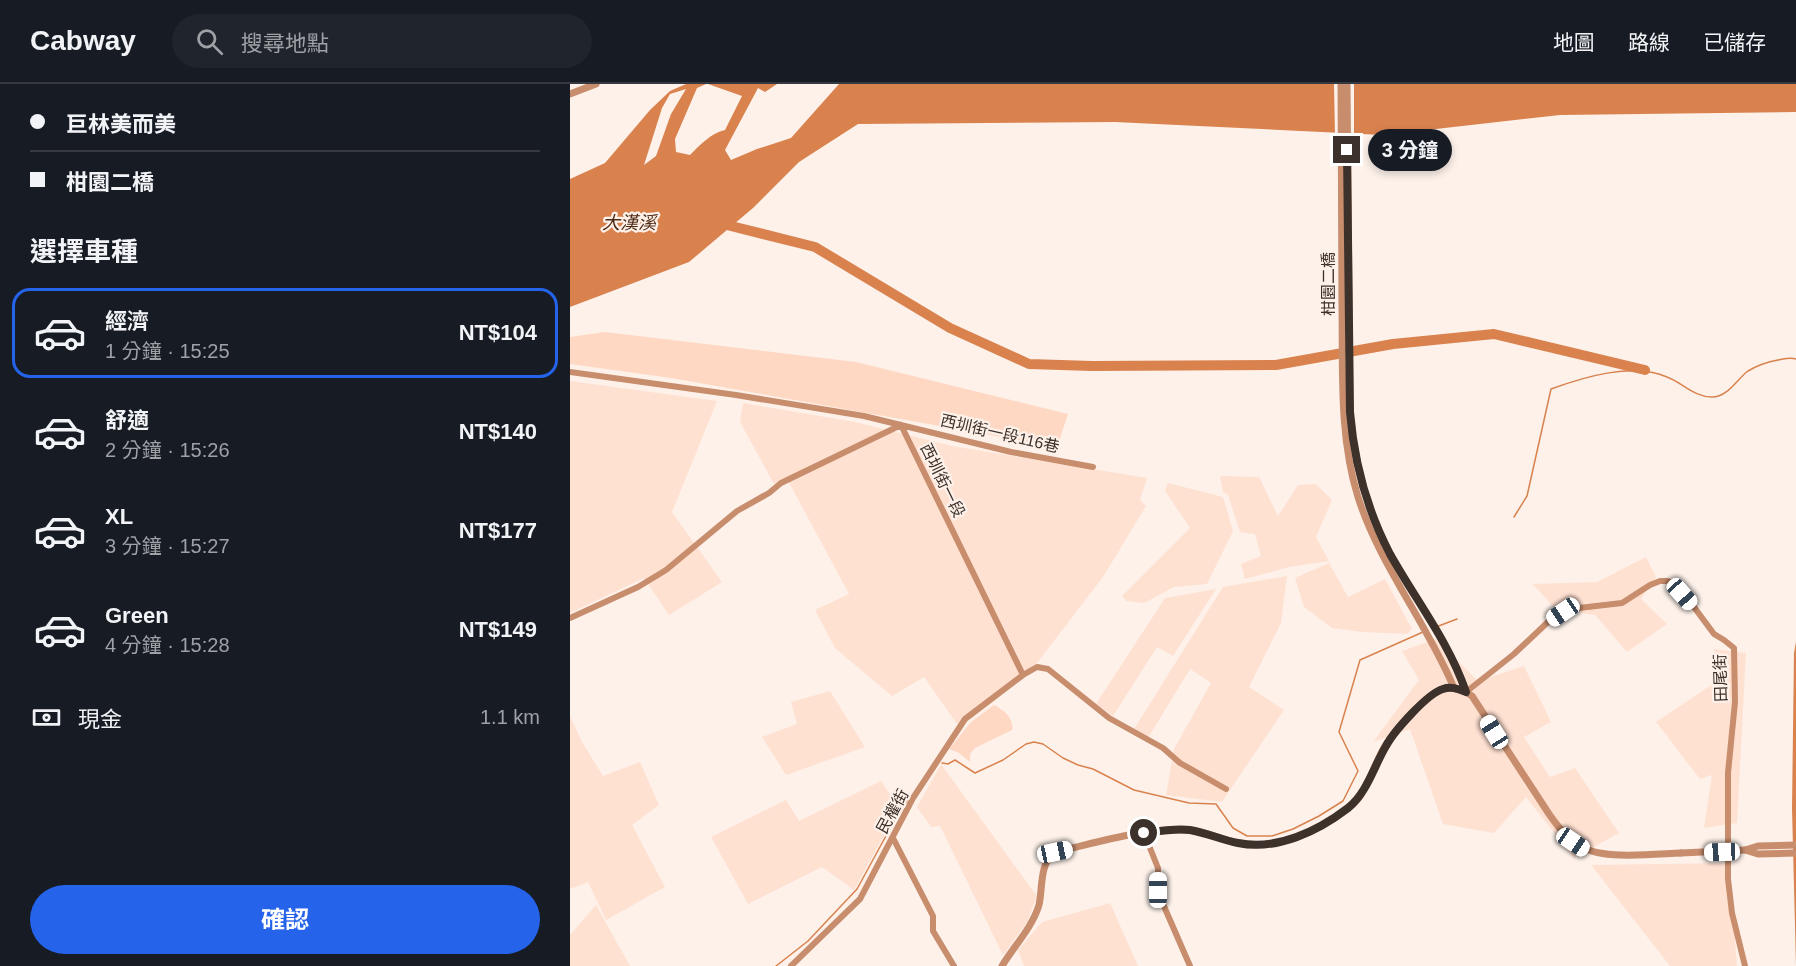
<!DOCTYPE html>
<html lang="zh-TW">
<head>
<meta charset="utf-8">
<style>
	body { margin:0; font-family:Helvetica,"Noto Sans TC",sans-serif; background:#20242c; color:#f1f3f6; height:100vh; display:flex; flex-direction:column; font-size:22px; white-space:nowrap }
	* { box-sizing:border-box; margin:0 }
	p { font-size:20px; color:#9ea1a6 }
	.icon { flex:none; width:33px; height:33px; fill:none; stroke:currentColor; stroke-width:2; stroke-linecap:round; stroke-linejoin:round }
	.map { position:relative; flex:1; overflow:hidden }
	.side { display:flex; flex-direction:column; background:#171b24; width:570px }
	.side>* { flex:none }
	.top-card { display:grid; align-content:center; height:132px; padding:0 30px; background:#171b24 }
	.end { position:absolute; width:27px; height:27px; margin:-14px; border:8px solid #3c312b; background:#fff; box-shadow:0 0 0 3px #fff }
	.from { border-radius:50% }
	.bubble { position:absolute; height:42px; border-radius:21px; background:#171b24; box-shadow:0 3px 9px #0003; font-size:20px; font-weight:700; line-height:42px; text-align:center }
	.car { position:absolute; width:18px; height:36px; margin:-18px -9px; border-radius:8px; box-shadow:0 0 4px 2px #0007; background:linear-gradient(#fff 24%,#345 0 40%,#fff 0 76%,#345 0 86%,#fff 0) }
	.top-card b { display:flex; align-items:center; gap:21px; height:57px; font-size:22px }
	.top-card b+b { border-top:2px solid #363941 }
	.top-card i { width:15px; height:15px; background:#f1f3f6 }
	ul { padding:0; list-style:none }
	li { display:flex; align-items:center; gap:18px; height:90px; margin:0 12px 9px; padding:0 18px; border:3px solid transparent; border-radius:18px }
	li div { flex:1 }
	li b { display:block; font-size:22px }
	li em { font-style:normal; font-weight:700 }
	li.selected { border-color:#2563eb }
	li>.icon { width:54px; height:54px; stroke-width:1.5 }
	h2 { padding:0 30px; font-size:27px; line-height:72px }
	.pay { display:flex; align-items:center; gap:15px; height:66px; padding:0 30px; font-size:22px }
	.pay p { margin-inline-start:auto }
	.primary-button { display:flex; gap:12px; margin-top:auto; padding:12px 30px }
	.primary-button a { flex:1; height:69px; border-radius:36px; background:#2563eb; color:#fff; font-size:24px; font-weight:700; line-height:69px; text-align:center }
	header { display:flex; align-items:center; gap:36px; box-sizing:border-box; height:84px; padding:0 30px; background:#171b24; border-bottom:2px solid #363941 }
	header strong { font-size:28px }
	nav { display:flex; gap:33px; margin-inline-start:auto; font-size:21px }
	.search { width:420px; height:54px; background:#20242c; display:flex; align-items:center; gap:15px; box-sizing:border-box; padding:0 21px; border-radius:33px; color:#9ea1a6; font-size:22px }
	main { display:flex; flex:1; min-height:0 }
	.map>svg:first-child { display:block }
	.built { fill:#ffe1d2 }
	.green { fill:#ffd8c3 }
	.water { fill:#d9824e; fill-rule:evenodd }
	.pier { fill:#fdf1ea }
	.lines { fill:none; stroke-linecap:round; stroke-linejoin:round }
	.stream { stroke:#d9824e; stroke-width:1.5 }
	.river { stroke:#d9824e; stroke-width:10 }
	.minor { stroke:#c78d6d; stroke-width:6 }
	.tertiary { stroke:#c78d6d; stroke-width:7 }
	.tertiary-bridge { stroke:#c78d6d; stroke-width:7 }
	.route { stroke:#3c312b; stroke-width:8 }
	.labels { text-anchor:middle; stroke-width:4.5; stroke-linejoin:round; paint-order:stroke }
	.street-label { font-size:16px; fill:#3c312b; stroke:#fdf1ea }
	.water-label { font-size:18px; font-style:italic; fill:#4f2b15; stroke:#fdf1ea }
</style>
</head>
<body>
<header>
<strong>Cabway</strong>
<div class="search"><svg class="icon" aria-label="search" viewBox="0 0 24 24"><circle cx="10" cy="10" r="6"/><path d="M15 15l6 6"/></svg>搜尋地點</div>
<nav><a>地圖</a><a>路線</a><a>已儲存</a></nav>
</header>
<main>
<section class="side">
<div class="top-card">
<b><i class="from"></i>巨林美而美</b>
<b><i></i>柑園二橋</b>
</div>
<h2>選擇車種</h2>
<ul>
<li class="selected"><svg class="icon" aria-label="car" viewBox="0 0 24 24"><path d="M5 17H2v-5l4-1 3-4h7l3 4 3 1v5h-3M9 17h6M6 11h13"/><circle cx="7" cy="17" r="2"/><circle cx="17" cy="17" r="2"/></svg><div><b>經濟</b><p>1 分鐘 · 15:25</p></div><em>NT$104</em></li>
<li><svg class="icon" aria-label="car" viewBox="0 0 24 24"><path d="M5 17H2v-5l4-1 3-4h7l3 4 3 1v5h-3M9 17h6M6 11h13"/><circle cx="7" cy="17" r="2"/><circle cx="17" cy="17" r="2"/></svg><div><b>舒適</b><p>2 分鐘 · 15:26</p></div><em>NT$140</em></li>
<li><svg class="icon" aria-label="car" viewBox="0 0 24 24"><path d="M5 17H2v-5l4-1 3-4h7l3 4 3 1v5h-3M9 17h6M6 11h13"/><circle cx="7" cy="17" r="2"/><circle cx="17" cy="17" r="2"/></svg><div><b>XL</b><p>3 分鐘 · 15:27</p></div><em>NT$177</em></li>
<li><svg class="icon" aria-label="car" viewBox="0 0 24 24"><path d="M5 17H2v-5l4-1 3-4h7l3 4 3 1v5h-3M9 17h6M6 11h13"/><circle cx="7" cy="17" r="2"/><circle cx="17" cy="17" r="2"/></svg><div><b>Green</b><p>4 分鐘 · 15:28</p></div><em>NT$149</em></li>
</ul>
<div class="pay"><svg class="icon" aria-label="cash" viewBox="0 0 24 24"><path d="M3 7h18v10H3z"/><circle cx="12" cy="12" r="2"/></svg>現金<p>1.1 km</p></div>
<div class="primary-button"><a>確認</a></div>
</section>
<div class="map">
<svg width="1226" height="882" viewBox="0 0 1226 882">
	<rect width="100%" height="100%" fill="#fdf1ea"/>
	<path class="built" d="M0,297L147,317L102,428L152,498L99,531L74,494L0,529Z
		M173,319L285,338L382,362L577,394L570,416L576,422L533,493L467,579L448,592L387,640L354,593L322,612L265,564L245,526L279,510L216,393L204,400L170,338Z
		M650,392L689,393L708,432L728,401L746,400L762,416L746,453L759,477L719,483L675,495L671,480L691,472L685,450L670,448L658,411L653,408Z
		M598,399L653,413L663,447L637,500L604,503L574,519L556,517L552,512L620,444L595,407Z
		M1076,473L1086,493L1071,515L1097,540L1057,568L1025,531L985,525L963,500L1027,498Z
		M759,479L778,513L815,495L842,545L837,550L792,548L762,544L734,523L725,494Z
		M717,492L711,539L679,603L714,626L652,718L596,711L604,665L641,599L620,585L578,654L564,645L653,503Z
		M646,505L603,572L587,563L543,632L526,620L595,514Z
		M866,555L908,597L954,582L981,638L954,653L980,693L1005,684L1049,749L1004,774L956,713L924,749L873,740L840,645L803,658L849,596L832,567Z
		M1144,565L1176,569L1167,739L1134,744L1142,691L1130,695L1086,638L1149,596Z
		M260,607L295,663L216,691L192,653L227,640L221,618Z
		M0,632L12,658L33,692L70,678L89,721L62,741L95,803L36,836L18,798L0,805Z
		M371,680L467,812L457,838L433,871L370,742L361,743L347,723Z
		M311,697L329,724L284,806L252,783L178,820L141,753L216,716L229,737Z
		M1159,779L1167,882H1100L1021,781Z
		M540,819L568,882H454L448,866L472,838Z
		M26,821L60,882H0V851Z"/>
	<path class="green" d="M35,248L286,278L498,330L487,363L101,294L0,280V253Z
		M424,621C434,626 444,634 442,646L405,664L400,670V678L389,669L379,665L401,638Z"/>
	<path class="water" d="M116,0H136L127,4L105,55L106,68L120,71C130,61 141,49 155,46L172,12L138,0H207L195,8L188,4L155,66L161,76L187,65L221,54L269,0H1226V28L990,31L813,51L545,38L288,40L229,78L183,124L119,178L0,223V95L35,79L80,26L100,7ZM116,5L101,30L86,72L74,81L92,24L100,10Z
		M1226,558V882L1222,724L1224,569Z"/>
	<path class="pier" d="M764,0H784V52L765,51Z"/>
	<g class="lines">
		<path class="stream" d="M944,433L957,412L981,305C1014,293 1063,278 1097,293C1113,299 1124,313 1142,313C1158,313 1167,295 1178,287C1188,281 1197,278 1208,276C1214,275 1220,273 1226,275
			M866,543L887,535
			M372,679L378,680L385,676L405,689L433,676L456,660L464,658L473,660L493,674L508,681L523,685L564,706L619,719L646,720L663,744L677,752H702L723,745L749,732L773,717L788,687L769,648L790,576L853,548
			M206,882L238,857L287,805L329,728L340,712"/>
		<path class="river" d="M149,139L245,163L380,244L459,280L522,282L706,281L823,260L924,250L1075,286"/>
		<path class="minor" d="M0,288L166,311L294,332L441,368L523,383
			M331,341L453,591
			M0,534L68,503L96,486L167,427L199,409L211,399L331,341
			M896,608L944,570L979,537L993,528L1009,524L1052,519L1080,501L1090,497H1098L1103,500L1121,519L1144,550L1154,556L1164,564L1165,618L1158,689V795L1162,829L1175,882
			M574,749L588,784V805L593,820L620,882
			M323,754L363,832V847L384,882
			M221,882L290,815L343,714L395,635L453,591L467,583L478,585L539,634L593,664L610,679L656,705"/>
		<path class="tertiary" d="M771,0C771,74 772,149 772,223C773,287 769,352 788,413C809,480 857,539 884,604
			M777,0L780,328C784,377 797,426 820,470C845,515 879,558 896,608
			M0,10L26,0
			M1175,766L1188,762L1226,761
			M1175,766L1188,770L1226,769
			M432,882C444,862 462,844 469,821C473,803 469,780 485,768C526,759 573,744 615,746C633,746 650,755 668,759C700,766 737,752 763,735C771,730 782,723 788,715C799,701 806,675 817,659C828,644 856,610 873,605C883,602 894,606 902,612L979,730C988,743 998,756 1012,763C1034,776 1085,770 1111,769"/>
		<path class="tertiary-bridge" d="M1111,769L1175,766"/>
	</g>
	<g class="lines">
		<path class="route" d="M574,749C589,747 605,744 620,746C637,749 652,756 668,759C707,767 748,747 778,724C797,709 804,682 816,662C824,647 858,609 873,605C881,602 888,605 896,608C879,558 845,515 820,470C797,426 784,377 780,328L777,66"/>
	</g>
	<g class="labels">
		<g class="street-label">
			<text transform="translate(758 200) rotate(-90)" y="6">柑園二橋</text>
			<text transform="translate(430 349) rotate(13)" y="6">西圳街一段116巷</text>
			<text transform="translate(373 396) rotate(64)" y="6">西圳街一段</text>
			<text transform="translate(1150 594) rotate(-92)" y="6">田尾街</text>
			<text transform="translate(322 727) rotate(-61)" y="6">民權街</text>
		</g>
		<g class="water-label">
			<text x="59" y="145">大漢溪</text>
		</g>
	</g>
</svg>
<i class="end from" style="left:574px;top:749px"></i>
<i class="end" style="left:777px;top:66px"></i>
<div class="bubble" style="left:798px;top:45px;width:84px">3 分鐘</div>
<i class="car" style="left:1112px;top:510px;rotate:138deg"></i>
<i class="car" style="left:993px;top:528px;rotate:236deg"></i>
<i class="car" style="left:924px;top:648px;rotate:328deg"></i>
<i class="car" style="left:1003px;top:758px;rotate:124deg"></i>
<i class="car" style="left:485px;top:768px;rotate:78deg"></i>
<i class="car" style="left:1152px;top:768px;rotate:268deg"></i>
<i class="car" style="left:588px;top:806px;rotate:0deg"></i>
</div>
</main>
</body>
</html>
